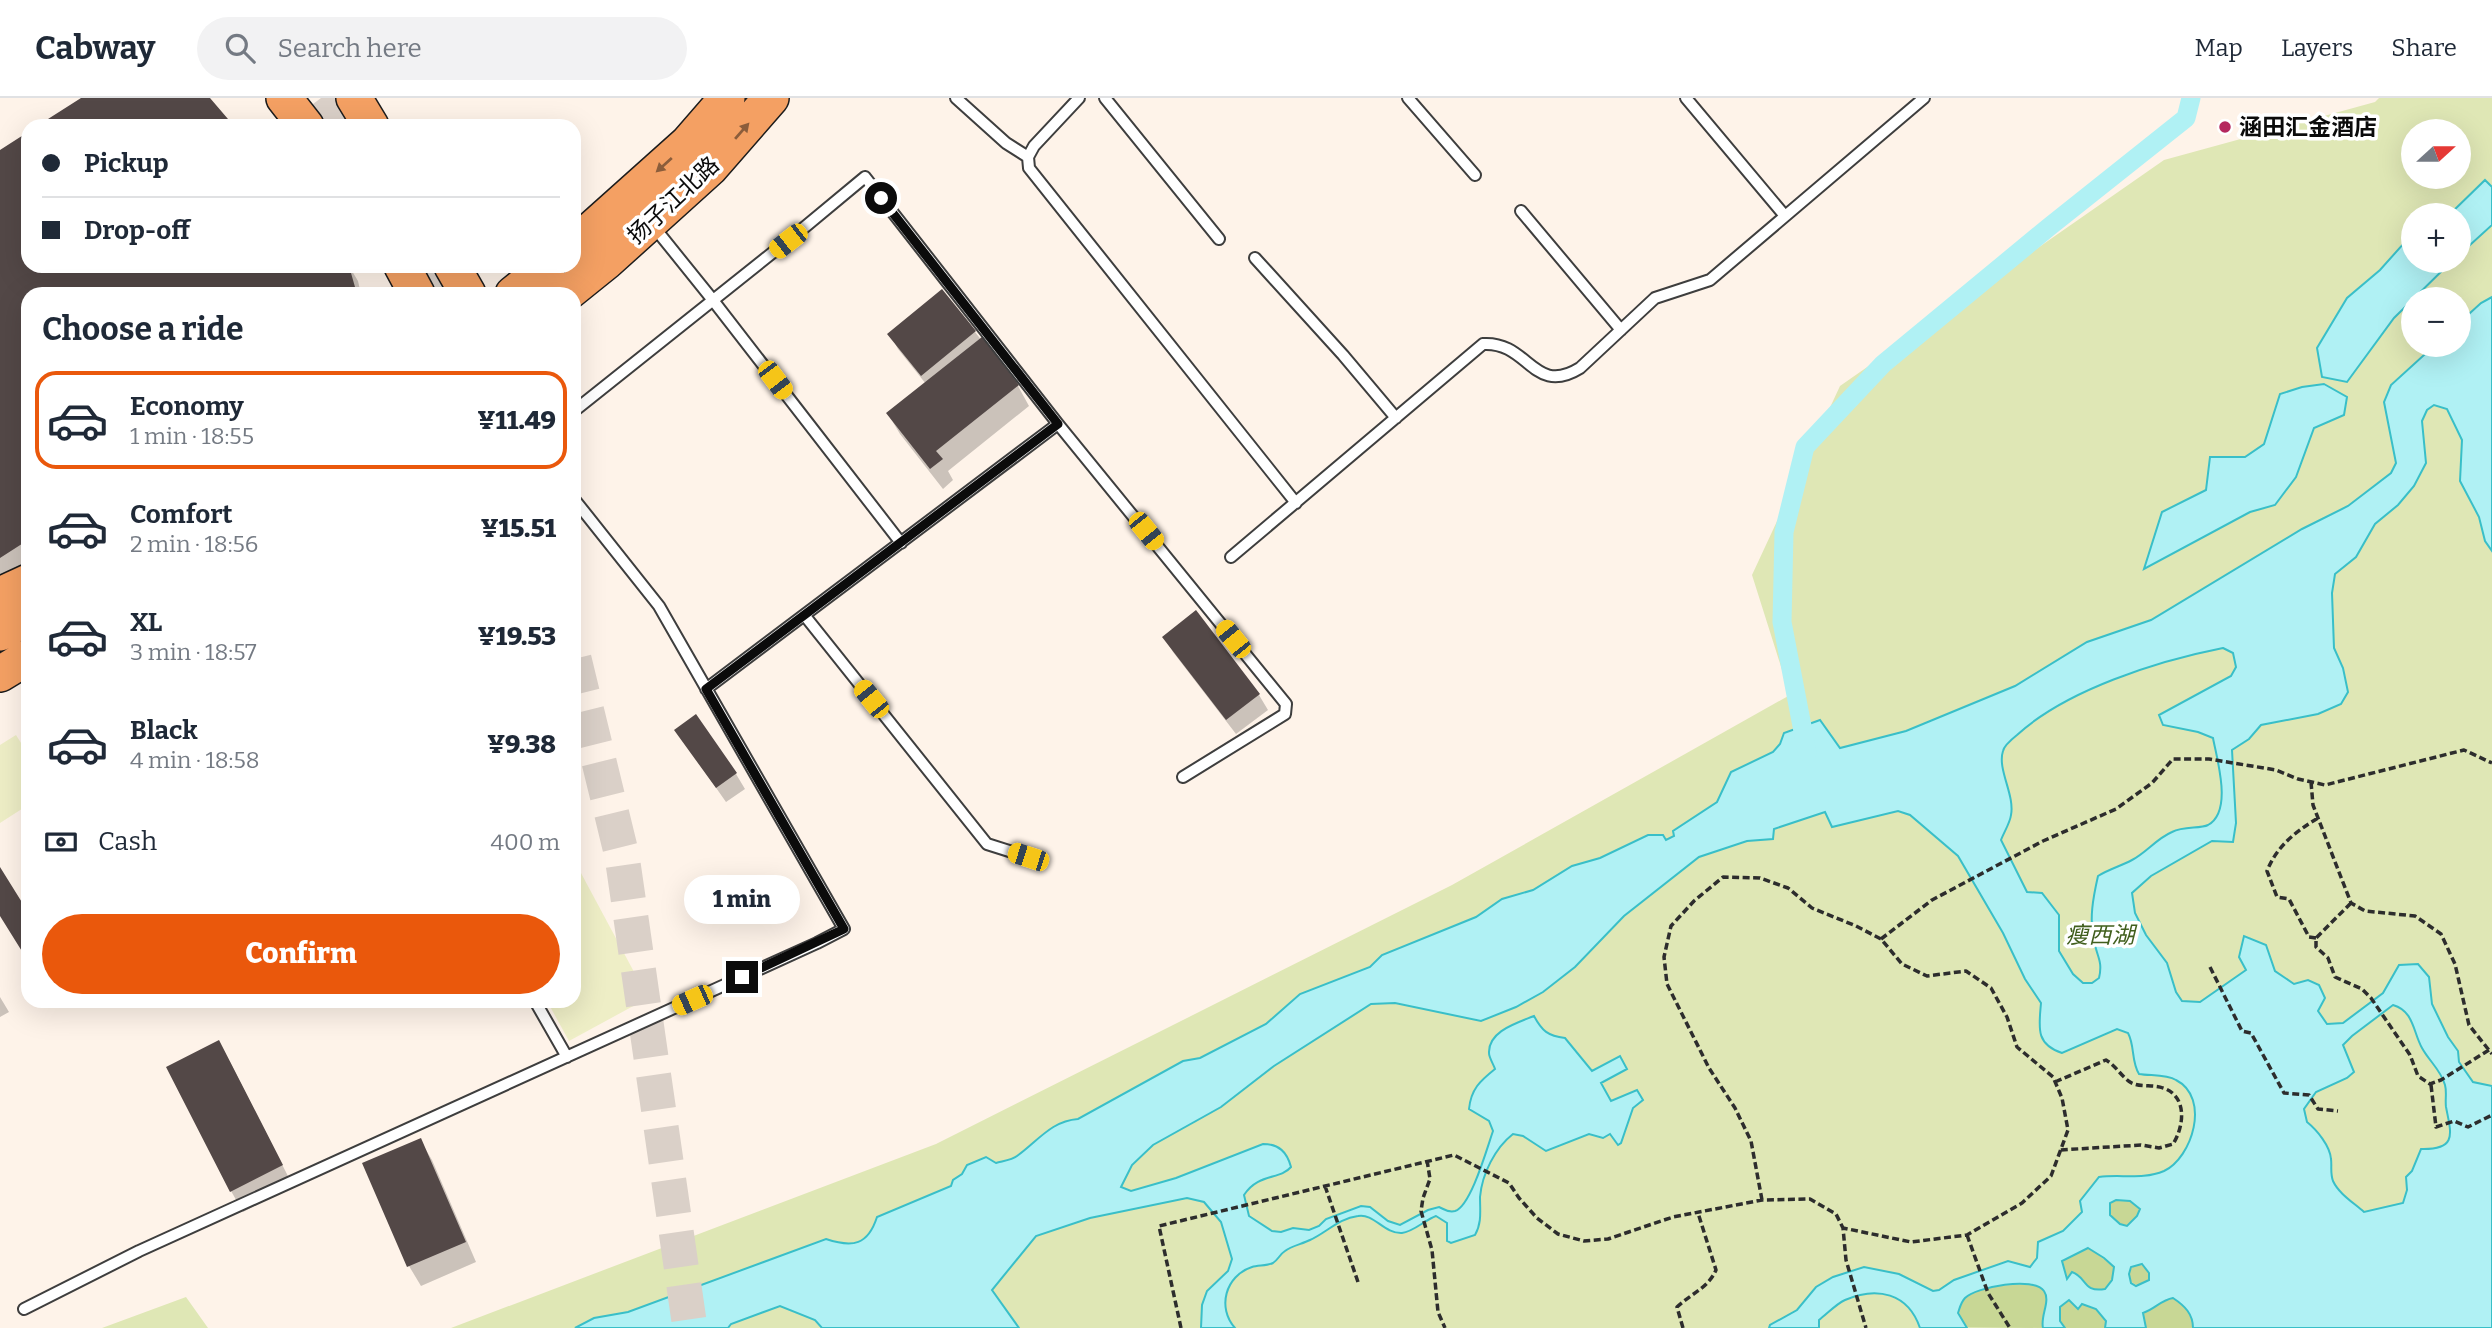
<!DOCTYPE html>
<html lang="en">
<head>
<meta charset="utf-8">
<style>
	body { margin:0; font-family:Bitter,"Noto Sans SC",serif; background:#f2f2f3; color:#1f2937; height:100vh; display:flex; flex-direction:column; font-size:26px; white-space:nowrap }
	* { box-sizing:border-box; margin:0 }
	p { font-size:23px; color:#747a83 }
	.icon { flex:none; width:38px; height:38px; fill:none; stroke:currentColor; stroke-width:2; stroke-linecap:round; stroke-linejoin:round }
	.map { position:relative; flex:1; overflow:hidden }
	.drawer { position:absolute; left:21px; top:189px; width:560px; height:721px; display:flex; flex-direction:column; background:#fff; border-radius:21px; box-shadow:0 7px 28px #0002 }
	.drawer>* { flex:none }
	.banner { position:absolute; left:21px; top:21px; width:560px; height:154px; border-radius:21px; box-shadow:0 7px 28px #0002; display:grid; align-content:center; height:154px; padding:0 21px; background:#fff }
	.needle { width:46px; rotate:69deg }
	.fabs { position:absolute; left:2401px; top:21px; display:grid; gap:14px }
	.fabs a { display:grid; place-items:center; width:70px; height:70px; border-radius:50%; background:#fff; box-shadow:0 7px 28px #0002; font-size:35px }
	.end { position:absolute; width:32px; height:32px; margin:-16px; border:9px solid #0b0b0b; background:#fff; box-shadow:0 0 0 4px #fff }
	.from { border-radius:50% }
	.bubble { position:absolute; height:49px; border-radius:24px; background:#fff; box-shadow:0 7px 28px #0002; font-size:23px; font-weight:800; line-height:49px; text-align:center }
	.car { position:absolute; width:21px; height:42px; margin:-21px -10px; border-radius:9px; box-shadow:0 0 5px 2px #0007; background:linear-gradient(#f5c518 24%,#345 0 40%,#f5c518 0 76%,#345 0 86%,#f5c518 0) }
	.banner b { display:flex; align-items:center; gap:24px; height:66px; font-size:26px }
	.banner b+b { border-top:2px solid #e0e1e3 }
	.banner i { width:18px; height:18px; background:#1f2937 }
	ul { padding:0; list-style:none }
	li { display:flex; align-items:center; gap:21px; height:98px; margin:0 14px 10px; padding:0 7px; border:4px solid transparent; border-radius:21px }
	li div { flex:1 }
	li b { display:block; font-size:26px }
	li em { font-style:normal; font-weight:800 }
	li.current { border-color:#ea580c }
	li>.icon { width:63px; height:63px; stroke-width:1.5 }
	h2 { padding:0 21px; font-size:32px; line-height:84px }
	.pay { display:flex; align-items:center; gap:18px; height:77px; padding:0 21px; font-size:26px }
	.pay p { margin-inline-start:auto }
	.button { display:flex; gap:14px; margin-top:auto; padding:14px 21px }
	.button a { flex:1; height:80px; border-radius:42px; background:#ea580c; color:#fff; font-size:28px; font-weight:800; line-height:80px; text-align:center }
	header { display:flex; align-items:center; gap:42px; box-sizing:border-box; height:98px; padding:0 35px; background:#fff; border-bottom:2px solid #e0e1e3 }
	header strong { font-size:33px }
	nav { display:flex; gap:38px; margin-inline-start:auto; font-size:24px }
	.search { width:490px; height:63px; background:#f2f2f3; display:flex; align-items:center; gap:18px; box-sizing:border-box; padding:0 24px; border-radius:38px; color:#747a83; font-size:26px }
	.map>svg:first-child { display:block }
	.green { fill:#dfe7b5; fill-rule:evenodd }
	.forest { fill:#c8d795 }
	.pitch { fill:#eeeec6 }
	.water { fill:#b0f1f4; stroke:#39bfc8; stroke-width:2; fill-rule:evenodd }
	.shadow { fill:#0003 }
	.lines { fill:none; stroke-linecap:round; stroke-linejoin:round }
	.canal { stroke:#b0f1f4; stroke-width:19 }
	.building { fill:#534847 }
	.primary-tunnel { stroke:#dad0c8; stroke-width:35; stroke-dasharray:35 18; stroke-linecap:butt }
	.service-casing { stroke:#3e3e3e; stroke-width:14 }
	.primary-casing { stroke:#1c1c1c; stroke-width:38 }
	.path { stroke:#2d2d2d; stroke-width:3.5; stroke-dasharray:7 3.5; stroke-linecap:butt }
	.service { stroke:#fff; stroke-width:10 }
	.primary { stroke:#f4a063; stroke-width:35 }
	.oneway { fill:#8b5d3b }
	.route { stroke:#0b0b0b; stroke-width:9 }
	.poi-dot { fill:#b5285e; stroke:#fff; stroke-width:2.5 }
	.labels { text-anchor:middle; stroke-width:7; stroke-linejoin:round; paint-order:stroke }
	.poi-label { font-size:23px; font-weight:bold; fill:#0b0b0b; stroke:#fff; text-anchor:start }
	.street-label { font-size:23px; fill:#0b0b0b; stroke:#fff }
	.park-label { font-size:23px; font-style:italic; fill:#415f1e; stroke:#fff }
</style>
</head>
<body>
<header>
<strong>Cabway</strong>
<div class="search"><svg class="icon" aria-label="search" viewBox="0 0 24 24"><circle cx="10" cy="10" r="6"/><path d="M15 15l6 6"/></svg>Search here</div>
<nav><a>Map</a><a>Layers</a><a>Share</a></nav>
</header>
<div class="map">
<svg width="2492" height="1230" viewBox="0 0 2492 1230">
	<rect width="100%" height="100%" fill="#fef3e9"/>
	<path class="green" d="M2379,0H2492V1230H451L936,1046L1452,787L1790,597L1752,477L1840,288L2164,62L2375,4ZM2413,33H2459V79H2413ZM2413,117H2459V163H2413ZM2413,201H2459V247H2413Z
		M186,1199L208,1230H102Z"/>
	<path class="forest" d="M2116,1102L2130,1103L2140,1111L2137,1118L2127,1128L2120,1126L2110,1117V1105Z
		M2089,1150L2114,1169L2112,1182L2105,1191L2096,1192L2067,1182L2062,1163Z
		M2129 1177a10 10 0 1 1 20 0a10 10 0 1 1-20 0Z
		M2031,1186C2059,1193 2039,1211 2043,1230L1965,1229C1963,1224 1959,1218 1959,1213C1958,1187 2014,1187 2031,1186Z
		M2173,1200C2185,1208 2193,1215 2193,1230H2146L2143,1215C2155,1211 2161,1202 2173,1200Z
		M2069,1202L2096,1211L2106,1223L2105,1230H2065L2060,1223V1209Z"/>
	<path class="pitch" d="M16,637L28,656V707L0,725V647Z
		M574,762L648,900L569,943L547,903H574Z"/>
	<path class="water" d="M2485,82L2492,89V127L2459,157V117H2449Z
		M2413,135V163H2452L2394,220L2347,284L2322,279L2317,250L2347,200L2380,172Z
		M2492,199V453L2485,443L2479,419L2460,383L2462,342L2447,311L2434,307L2427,312L2422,323L2426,365L2414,388L2398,407L2375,426L2356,459L2335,476L2332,495L2334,550L2343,570L2348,594L2341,606L2318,616L2261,627L2249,641L2232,652L2236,725L2233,744L2212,743L2151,778L2132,795L2135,815L2146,837L2167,865L2176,894L2182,903L2200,904L2246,872L2239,859L2244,838L2266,847L2275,873L2294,886L2308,882L2319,887L2325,900L2318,913L2327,926L2343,925L2383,895L2399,867L2418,866L2429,879L2432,906L2448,939L2458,953L2459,964L2473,984L2492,988V1230H2193C2193,1216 2185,1208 2173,1200C2161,1202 2155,1211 2143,1215L2146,1230H2105L2106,1223L2096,1211L2082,1206L2078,1211L2069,1202L2060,1209V1223L2065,1230H2043C2040,1218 2051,1203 2044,1193C2034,1178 1976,1189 1965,1200C1961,1204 1960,1209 1958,1215L1967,1230H1920C1908,1195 1877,1188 1845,1202C1836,1206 1827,1216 1819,1222V1230H1769L1770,1227L1797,1212L1816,1189L1833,1179L1864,1169L1899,1176L1933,1193L1939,1192L1954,1182L2008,1163L2030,1169L2037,1160L2038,1144L2063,1133L2082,1114L2080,1103L2099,1079C2120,1076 2143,1082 2164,1073C2192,1060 2211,1000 2176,982C2166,976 2150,978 2139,976C2131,963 2135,948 2128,935L2117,931L2062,955C2035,946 2039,929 2041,905L2025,881L2003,835L1958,758L1910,717L1898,713L1832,729L1825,714L1774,731L1773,741L1747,743L1699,759L1624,818L1575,869L1543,894L1516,909L1481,923L1395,905L1371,906L1274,968L1221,1009L1153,1047L1132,1067L1121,1089L1131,1093L1176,1080L1263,1046C1279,1046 1287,1054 1291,1069C1280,1082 1258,1075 1244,1097L1249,1118L1272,1133L1281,1134L1293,1130L1309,1132L1319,1128L1326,1121L1361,1108L1370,1109L1388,1123L1400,1127L1428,1112L1439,1109C1444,1111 1448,1115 1455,1113C1471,1108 1487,1050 1493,1033L1489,1023L1469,1011C1471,991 1480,983 1495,971C1494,967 1489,960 1489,955C1488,933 1517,925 1534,918C1542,933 1548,938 1565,940L1592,973L1620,958L1627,971L1601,985L1611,1003L1637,992L1643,1002L1633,1010L1621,1045L1618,1047L1610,1036L1603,1040L1589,1036L1546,1053L1523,1038L1513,1036C1495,1050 1482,1076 1480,1099C1480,1113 1482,1125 1475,1137L1451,1145L1447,1143V1125L1436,1118C1425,1122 1413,1134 1402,1135C1384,1136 1374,1115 1358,1118C1339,1120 1326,1135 1310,1142C1302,1146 1291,1148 1285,1153C1280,1156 1278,1162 1273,1165C1267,1168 1258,1167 1252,1169C1225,1178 1217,1210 1235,1230H1201L1202,1207L1207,1193L1228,1173L1232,1161L1221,1124L1204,1104L1187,1100L1090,1120L1036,1138L992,1192L1019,1230H822L815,1222L780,1208L731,1226L728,1230H575L594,1220L628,1214L826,1141C853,1150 868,1147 877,1119L951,1088L953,1082L962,1076L967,1067L986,1059L996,1065C1003,1063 1012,1062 1017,1058C1038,1043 1051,1023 1078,1021L1183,963L1200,960L1266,926L1300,896L1370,869L1382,857L1476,819L1502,801L1533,792L1572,768L1600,760L1648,737H1663L1666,742L1674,738L1673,733L1717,704L1731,674L1773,654L1780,646L1784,635L1820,622L1840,650L1906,633L2015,588L2087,544L2151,522L2302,431L2348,408L2391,375L2396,365L2384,304L2391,287L2435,247H2459V225L2481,205ZM2223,550L2233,555L2236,569L2231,578L2159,617L2163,627L2198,634L2213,640C2217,662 2233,713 2208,727C2200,731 2184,728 2172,734C2156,741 2147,754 2132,762C2121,768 2109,771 2098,778C2093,800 2089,821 2094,843C2097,859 2103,863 2099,880L2092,885H2083L2073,876L2059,853V817L2042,795L2027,794L2001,742C2004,734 2010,725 2011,717C2015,697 1997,671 2003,653C2004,648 2012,641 2017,637C2066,592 2157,563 2223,550ZM2393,907C2414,913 2413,934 2422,950C2429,963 2441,972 2445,987C2447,994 2445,1002 2446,1009C2451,1035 2458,1052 2421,1051L2412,1073L2406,1079L2407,1092L2403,1105L2364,1114C2354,1105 2339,1096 2333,1083C2330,1075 2332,1068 2331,1061C2330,1048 2317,1032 2307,1024L2304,1011L2316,994L2347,980L2354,974L2343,947L2352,938ZM2116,1102L2130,1103L2140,1111L2137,1118L2127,1128L2120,1126L2110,1117V1105ZM2088,1150L2104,1160L2114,1169L2112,1182L2105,1191C2083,1195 2087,1179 2072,1174L2067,1181L2062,1163ZM2142,1166L2149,1175V1182L2136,1188L2131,1185L2129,1176L2131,1169Z
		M2324,286L2347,299L2344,317L2314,330L2296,379L2275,407L2250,414L2144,471L2162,414L2206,392L2210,359H2245L2264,346L2280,296L2302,289Z"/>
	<path class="shadow" d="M28,36V168H349L358,183L361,196H28V470L0,488V54Z
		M975,234L1018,288L1029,308L948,373L953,382L943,391L900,336L888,316L926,286L898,251L890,236Z
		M1164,539L1259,597L1268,612L1236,636L1173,554Z
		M686,647L736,676L745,691L726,704Z
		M0,899L9,914L0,919Z
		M230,964L293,1088L243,1114L231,1093Z
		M420,1042L432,1062L476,1164L421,1188L409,1168Z"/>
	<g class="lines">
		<path class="canal" d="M1807,654L1782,524L1784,434L1805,349L1883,266L2049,129L2186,20L2191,0"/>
	</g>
	<path class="building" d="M81,0H210L234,28H37Z
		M28,34V168H349L357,196H28V442L0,460V52Z
		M942,191L976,233L921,278L887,236Z
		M982,239L1019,287L936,353L943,361L930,371L886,315Z
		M1196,512L1260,596L1226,622L1162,539Z
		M696,616L737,675L716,690L674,632Z
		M0,769L28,814V863L0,818Z
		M219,942L283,1067L230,1094L166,969Z
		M421,1040L466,1144L407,1169L362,1065Z"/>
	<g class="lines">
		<path class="primary-tunnel" d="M321,0L342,28
			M428,168L442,196
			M0,557L28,540
			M574,561L622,758L690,1230"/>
		<g class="service-casing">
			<path id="service" d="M956,0L1006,45L1028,59
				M1079,0L1034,48L1028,59L1029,70L1296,405
				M1105,0L1219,141
				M1408,0L1475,77
				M1686,0L1785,118
				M1521,113L1621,232
				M654,129L712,201L901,445
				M1255,160L1343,257L1396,320
				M574,313L806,128L865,79L1058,326L1286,606L1285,616L1183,679
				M1231,459L1483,246C1529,243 1533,299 1580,270L1655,200L1710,182L1924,0
				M805,518L987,746L1028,759
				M706,591L1058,326
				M535,903L567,959
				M24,1211L139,1153L817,845L844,831L659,508L574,401"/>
		</g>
		<g class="primary-casing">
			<path id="primary" d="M284,0L306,28
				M354,0L371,28
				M574,147L688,45L727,0
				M402,168L417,196
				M452,168L468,196
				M513,196L548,168
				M566,196L607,163L710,70L771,0
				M0,497L28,484
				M0,535L28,518
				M0,576L28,559"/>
		</g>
		<path class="path" d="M2311,684L2313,707L2351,805L2365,813L2415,818L2441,836L2455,866L2469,927L2492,956
			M2351,805L2316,840V849L2328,860L2335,879L2362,891L2371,900L2410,957L2418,978L2430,986L2441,982L2489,952
			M2316,840L2309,839L2289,801L2277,799L2267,773C2277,748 2295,734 2318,720
			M1881,841L1932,802L2043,743L2116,711L2152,685L2173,661H2209L2276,672L2298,681L2325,687L2464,652L2492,665
			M2210,869L2242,933L2251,935L2284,995L2309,997L2318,1011L2338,1013
			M2055,984L2106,962C2116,968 2121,978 2130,984C2139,990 2153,986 2163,990C2188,998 2184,1029 2173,1046L2159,1050L2141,1047L2060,1052
			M2431,987L2436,1029L2454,1023L2468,1029L2492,1017
			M1427,1062L1430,1081L1423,1100L1421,1113L1432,1152L1438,1214L1445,1230
			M1325,1088L1358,1184
			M1762,1102L1751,1043L1735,1010L1709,970L1667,886L1664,859L1671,828L1694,803L1723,779L1760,780L1788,790L1812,810L1856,828L1881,841L1902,866L1927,878L1966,873L1991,890L2007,919L2017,949L2053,979L2062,1000L2068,1032L2051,1078L2022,1105L1967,1137L1911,1144L1843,1130
			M1967,1137L1988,1195L2010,1230
			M1181,1230L1159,1128L1454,1057L1509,1085L1519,1100L1537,1120L1558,1136L1584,1143L1608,1141L1673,1119L1762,1102L1810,1101L1836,1116L1843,1130L1846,1162L1866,1230
			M1683,1230L1677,1209C1692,1195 1708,1190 1716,1172L1698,1115"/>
		<use href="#service" class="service"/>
		<use href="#primary" class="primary"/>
	</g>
	<defs><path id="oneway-solid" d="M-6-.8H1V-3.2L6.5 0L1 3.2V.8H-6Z" transform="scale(1.75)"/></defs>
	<g class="oneway">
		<use href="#oneway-solid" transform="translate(742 33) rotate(-49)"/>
		<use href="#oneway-solid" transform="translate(664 67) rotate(138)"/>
	</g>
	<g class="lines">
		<path class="route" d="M742,879L844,831L706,591L1058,326L881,100"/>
	</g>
	<circle class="poi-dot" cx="2225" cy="29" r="7"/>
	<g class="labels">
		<g class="poi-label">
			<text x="2239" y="37">涵田汇金酒店</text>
		</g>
		<g class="street-label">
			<text transform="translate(673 102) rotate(-43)" y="8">扬子江北路</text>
		</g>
		<g class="park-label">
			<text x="2100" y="845">瘦西湖</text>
		</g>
	</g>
</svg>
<div class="fabs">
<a><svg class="needle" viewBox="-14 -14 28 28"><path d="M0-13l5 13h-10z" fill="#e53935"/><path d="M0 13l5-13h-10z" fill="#747a83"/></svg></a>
<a>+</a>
<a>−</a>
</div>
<i class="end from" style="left:881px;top:100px"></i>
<i class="end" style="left:742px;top:879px"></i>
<div class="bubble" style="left:684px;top:777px;width:116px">1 min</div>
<i class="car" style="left:788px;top:143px;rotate:232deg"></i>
<i class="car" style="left:775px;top:282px;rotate:143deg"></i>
<i class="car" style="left:1146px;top:433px;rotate:141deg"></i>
<i class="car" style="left:1233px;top:541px;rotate:321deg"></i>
<i class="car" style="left:871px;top:601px;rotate:321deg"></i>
<i class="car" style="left:1028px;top:759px;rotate:288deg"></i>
<i class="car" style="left:692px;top:902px;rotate:246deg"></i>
<div class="banner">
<b><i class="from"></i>Pickup</b>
<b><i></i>Drop-off</b>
</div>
<section class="drawer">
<h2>Choose a ride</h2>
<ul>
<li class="current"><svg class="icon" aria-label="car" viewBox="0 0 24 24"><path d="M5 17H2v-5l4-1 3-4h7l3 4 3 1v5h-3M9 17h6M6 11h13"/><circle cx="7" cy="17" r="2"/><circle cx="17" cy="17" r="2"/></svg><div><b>Economy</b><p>1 min · 18:55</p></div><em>¥11.49</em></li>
<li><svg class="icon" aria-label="car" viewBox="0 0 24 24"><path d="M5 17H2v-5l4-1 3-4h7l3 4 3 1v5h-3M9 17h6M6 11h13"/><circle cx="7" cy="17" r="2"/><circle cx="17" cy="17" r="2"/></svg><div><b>Comfort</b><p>2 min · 18:56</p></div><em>¥15.51</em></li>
<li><svg class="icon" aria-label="car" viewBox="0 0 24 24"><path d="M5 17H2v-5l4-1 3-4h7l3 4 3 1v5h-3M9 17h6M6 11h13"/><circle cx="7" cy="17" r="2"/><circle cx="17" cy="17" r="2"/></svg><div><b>XL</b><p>3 min · 18:57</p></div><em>¥19.53</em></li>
<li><svg class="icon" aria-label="car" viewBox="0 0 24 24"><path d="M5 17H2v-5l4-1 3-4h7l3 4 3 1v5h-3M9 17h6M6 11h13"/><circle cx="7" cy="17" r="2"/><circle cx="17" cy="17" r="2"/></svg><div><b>Black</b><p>4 min · 18:58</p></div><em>¥9.38</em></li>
</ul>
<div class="pay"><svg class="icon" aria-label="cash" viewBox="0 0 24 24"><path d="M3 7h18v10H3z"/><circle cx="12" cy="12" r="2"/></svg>Cash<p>400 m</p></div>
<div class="button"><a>Confirm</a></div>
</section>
</div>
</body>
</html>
